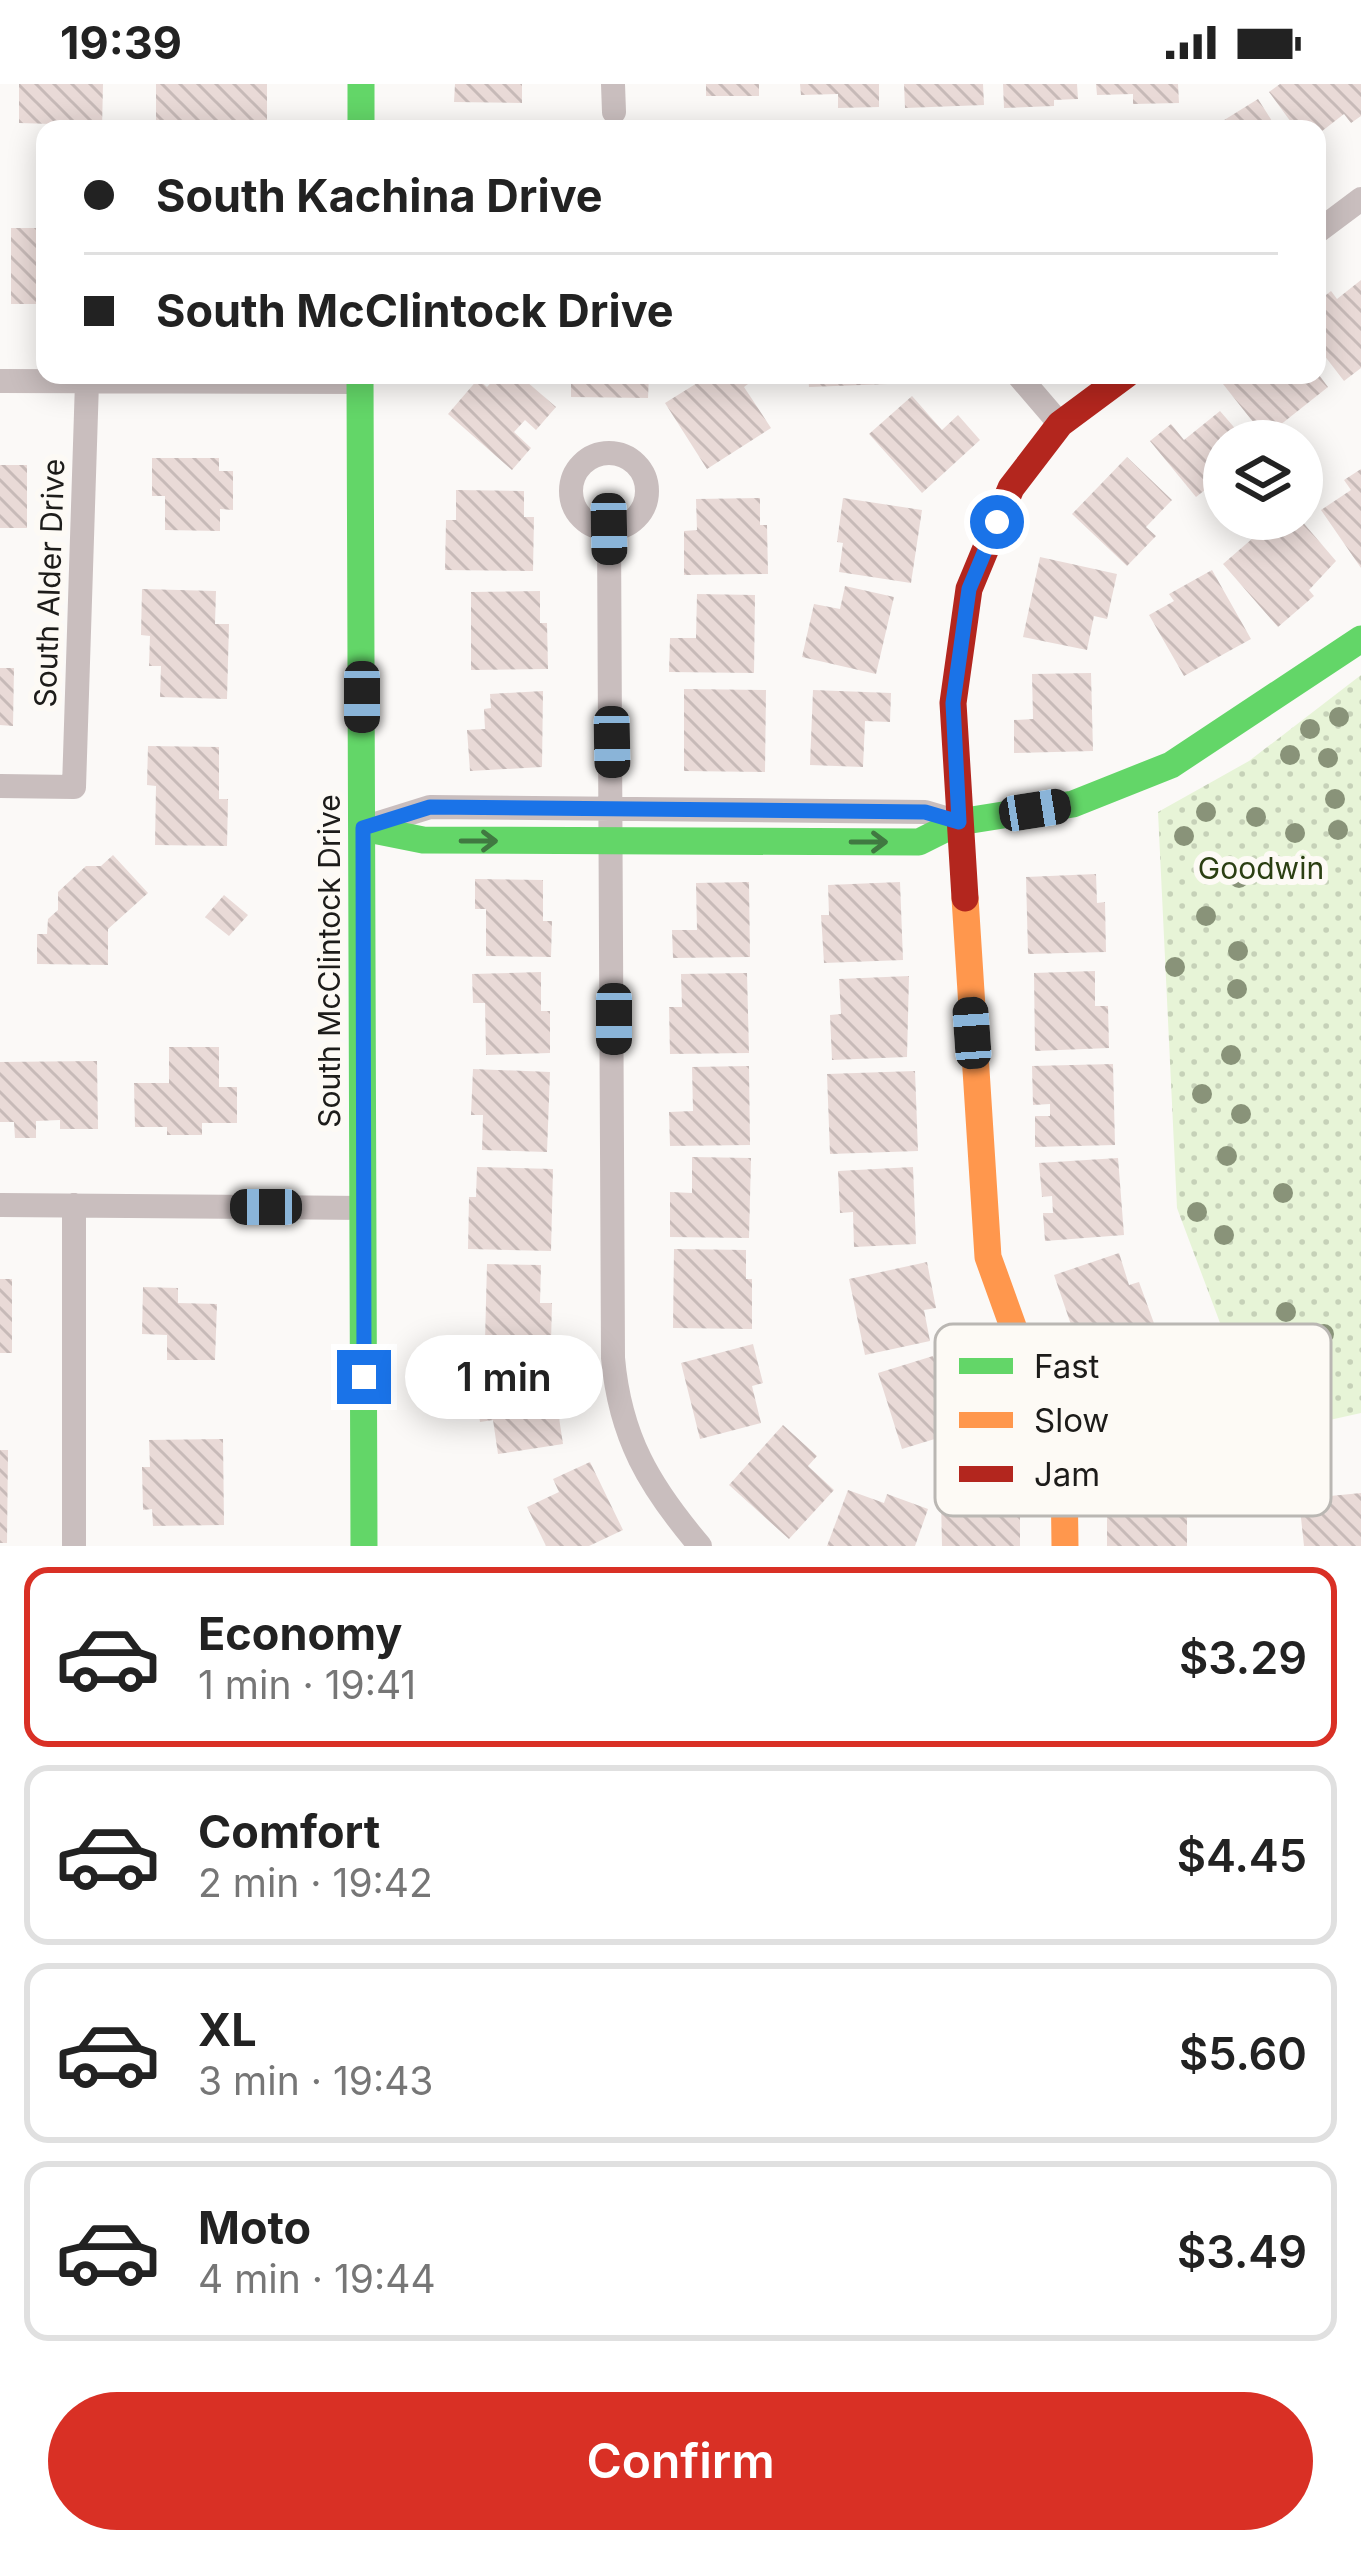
<!DOCTYPE html>
<html lang="en">
<head>
<meta charset="utf-8">
<style>
	body { margin:0; font-family:Inter,sans-serif; background:#f2f2f2; color:#222; height:100vh; display:flex; flex-direction:column; font-size:45px; white-space:nowrap }
	* { box-sizing:border-box; margin:0 }
	p { font-size:39px; color:#767676 }
	.icon { flex:none; width:66px; height:66px; fill:none; stroke:currentColor; stroke-width:2; stroke-linecap:round; stroke-linejoin:round }
	.map { position:relative; height:1462px; overflow:hidden }
	.panel { display:flex; flex-direction:column; background:#fff; flex:1 }
	.panel>* { flex:none }
	.top-card { position:absolute; left:36px; top:36px; width:1290px; height:264px; border-radius:24px; box-shadow:0 6px 30px #0003; display:grid; align-content:center; height:264px; padding:0 48px; background:#fff }
	.buttons { position:absolute; left:1203px; top:336px; display:grid; gap:24px }
	.buttons a { display:grid; place-items:center; width:120px; height:120px; border-radius:50%; background:#fff; box-shadow:0 6px 30px #0003; font-size:60px }
	.end { position:absolute; width:54px; height:54px; margin:-27px; border:15px solid #1a73e8; background:#fff; box-shadow:0 0 0 6px #fff }
	.from { border-radius:50% }
	.bubble { position:absolute; height:84px; border-radius:42px; background:#fff; box-shadow:0 6px 30px #0003; font-size:39px; font-weight:600; line-height:84px; text-align:center }
	.car { position:absolute; width:36px; height:72px; margin:-36px -18px; border-radius:15px; box-shadow:0 0 9px 3px #0007; background:linear-gradient(#222 24%,#8ab4d8 0 40%,#222 0 76%,#8ab4d8 0 86%,#222 0) }
	.top-card b { display:flex; align-items:center; gap:42px; height:114px; font-size:45px }
	.top-card b+b { border-top:3px solid #e0e0e0 }
	.top-card i { width:30px; height:30px; background:#222 }
	ul { padding:21px 0 0; list-style:none }
	li { display:flex; align-items:center; gap:36px; height:180px; margin:0 24px 18px; padding:0 24px; border:6px solid #e0e0e0; border-radius:24px }
	li div { flex:1 }
	li b { display:block; font-size:45px }
	li em { font-style:normal; font-weight:600 }
	li.selected { border-color:#d93025 }
	li>.icon { width:108px; height:108px; stroke-width:1.5 }
	.cta { display:flex; gap:24px; margin-top:auto; padding:24px 48px }
	.cta a { flex:1; height:138px; border-radius:72px; background:#d93025; color:#fff; font-size:48px; font-weight:600; line-height:138px; text-align:center }
	.status { display:flex; justify-content:space-between; align-items:center; height:84px; padding:0 60px; background:#fff; direction:ltr }
	.status svg { height:33px; fill:currentColor }
	.map>svg:first-child { display:block }
	.park { fill:url(#park-dots) }
	.building { fill:url(#building-back-hatch) }
	.lines { fill:none; stroke-linecap:round; stroke-linejoin:round }
	.street { stroke:#c9bebe; stroke-width:24 }
	.fast { stroke:#63d668; stroke-width:27 }
	.slow { stroke:#ff974d; stroke-width:27 }
	.jam { stroke:#b3261e; stroke-width:27 }
	.tree { fill:#899379 }
	.oneway { stroke:#407941 }
	.route { stroke:#1a73e8; stroke-width:15 }
	.labels { text-anchor:middle; stroke-width:12; stroke-linejoin:round; paint-order:stroke }
	.street-label { font-size:30px; fill:#1d1c1a; stroke:#fdfaf5 }
	.park-label { font-size:30px; fill:#2b3f12; stroke:#fdfaf5 }
	.key { fill:#fdfaf5; stroke:#bab7b3; stroke-width:3 }
	.key-label { font-size:33px; fill:#1d1c1a }
</style>
</head>
<body>
<div class="status"><b>19:39</b><svg viewBox="0 0 49 12"><path d="M0 12V9h3v3zM5 12V6h3v6zM10 12V3h3v9zM15 12V0h3v12zM26 1h20v11H26zM47 4h2v5h-2z"/></svg></div>
<div class="map">
<svg width="1361" height="1462" viewBox="0 0 1361 1462">
	<defs>
		<pattern id="park-dots" width="8" height="8" patternUnits="userSpaceOnUse" patternTransform="scale(3)"><rect width="8" height="8" fill="#e7f4d7"/><path d="M2 2h.1M6 6h.1" fill="none" stroke="#c6d1b8" stroke-width="1.8" stroke-linecap="round"/></pattern>
		<pattern id="building-back-hatch" width="6" height="6" patternUnits="userSpaceOnUse" patternTransform="scale(3)"><rect width="6" height="6" fill="#e9dad7"/><path d="M-1 5l2 2M0 0l6 6M5-1l2 2" fill="none" stroke="#c7bab8"/></pattern>
	</defs>
	<rect width="100%" height="100%" fill="#fbf9f7"/>
	<path class="park" d="M1361,591V1329L1262,1351L1177,1124L1158,728L1249,677Z"/>
	<path class="building" d="M19,0H103L102,45H52V40L19,39Z
		M156,0H267V45L156,43Z
		M455,0H522V19L454,18Z
		M706,0H759V12H706Z
		M800,0H879V23L838,24V10L801,11Z
		M904,0H983L984,21L905,24Z
		M1003,0H1077L1078,15L1054,16V22L1004,24Z
		M1096,0H1178L1179,19L1133,20V10L1097,11Z
		M1280,0H1361V32L1351,39L1344,30L1317,51V45H1296L1269,8Z
		M1258,15L1277,45H1225L1221,38Z
		M11,144H45V220H11Z
		M1361,196V284L1344,297L1317,262V218L1331,207L1337,215Z
		M498,291H519L556,323L536,346L525,336L514,348L531,364L512,386L448,330L478,295L487,303Z
		M571,291H649L648,314L571,313Z
		M710,291H742L748,300L744,303L771,344L707,385L665,319Z
		M808,291H888V300L809,303Z
		M1224,291H1319L1328,303L1265,353L1219,295Z
		M912,312L942,346L958,331L980,356L922,409L869,350Z
		M1220,327L1246,357H1224V391L1196,413L1150,357L1171,340L1184,356Z
		M1127,373L1172,416L1146,443L1156,452L1127,482L1072,430Z
		M152,374H219V387H233V426L220,425V447L165,446V412H152Z
		M0,381H27V444H0Z
		M1361,385V484L1321,426L1351,406L1344,396Z
		M456,406L524,407V433H534L533,487L445,486L446,436H456Z
		M760,414V441H767L768,490L684,491V447L697,446L696,415Z
		M843,414L922,426L911,499L839,488L843,459L837,458Z
		M1275,435H1300L1336,477L1309,506L1314,512L1278,543L1223,480Z
		M1040,473L1117,490L1107,535L1094,532L1087,566L1023,553Z
		M1212,486L1251,555L1184,592L1149,531L1174,517L1169,510Z
		M845,502L894,513L876,590L802,573L814,520L840,525Z
		M142,505L216,507L215,540H229L227,615L160,613L161,582H149L150,552L141,551Z
		M540,507V539H547L548,585L471,586V508Z
		M697,510L755,511L754,589L669,588L670,554H696Z
		M0,584H14L13,642L0,641Z
		M1091,589L1093,667L1014,669V636L1033,635L1032,590Z
		M684,605L766,606L765,688L684,687Z
		M813,606L891,609L890,638L865,637L863,683L810,681Z
		M543,607L542,683L470,687L467,646L485,645L484,625L491,624L490,610Z
		M148,662L219,663V715H228L227,762L155,761L156,702L147,701Z
		M113,771L148,809L108,845V881L37,880V850H47L48,835L58,826V808L86,782H101Z
		M1096,790L1097,819L1105,818L1106,868L1028,870L1026,793Z
		M475,795L543,796V837H552L551,873L486,872V825H475Z
		M749,798L750,873L673,874L672,846H697L696,799Z
		M900,798L903,876L824,879L821,831H829L828,801Z
		M224,811L248,831L229,852L205,833Z
		M1095,887V922H1108L1109,964L1035,967L1034,889Z
		M541,888V927H550V969L486,971L485,919H473L472,890Z
		M747,889L749,969L670,970L669,923H682L681,890Z
		M909,892L907,973L832,976L830,931L841,930L839,895Z
		M169,963H219V1003H237V1039H202V1051H167V1043H135L134,999H169Z
		M97,977L98,1045H60V1036L36,1037V1054H15L14,1038H0V978Z
		M1113,980L1115,1061L1035,1063V1032H1050V1020L1033,1021L1032,982Z
		M749,982L750,1061L670,1062L669,1028L693,1027L692,983Z
		M473,985L550,988L547,1068L482,1066L483,1031H471Z
		M915,987L918,1067L830,1070L827,990Z
		M692,1073L751,1074L749,1154L670,1153V1108L692,1109Z
		M1118,1074L1124,1151L1045,1157L1043,1129H1053L1052,1112L1042,1113L1039,1079Z
		M477,1083L553,1085L551,1167L468,1165L469,1113H476Z
		M913,1083L916,1160L854,1163L853,1128L840,1129L838,1087Z
		M674,1165L746,1166V1195H752V1245L673,1244Z
		M1119,1169L1129,1201L1139,1198L1155,1242L1080,1267L1054,1191Z
		M927,1178L936,1224L924,1226L930,1257L865,1271L849,1195Z
		M487,1180L541,1181L540,1219H552L551,1258L485,1257Z
		M0,1195H12V1269H0Z
		M143,1203L178,1204V1219L217,1220L215,1276H167V1251L142,1250Z
		M753,1260L763,1299L752,1302L761,1339L700,1355L681,1279Z
		M933,1272L946,1313L966,1307L977,1342L902,1365L878,1289Z
		M551,1281L563,1360L498,1370L493,1336L480,1338L473,1292Z
		M783,1341L817,1372L808,1382L834,1406L789,1455L729,1401Z
		M223,1355L224,1441L153,1442L152,1425L143,1426L142,1383H150L149,1356Z
		M0,1366H8L7,1459H0Z
		M590,1378L623,1446L589,1462H546L527,1423L559,1408L553,1395Z
		M989,1391H1020V1462H942L941,1415L989,1414Z
		M848,1406L884,1419L887,1410L928,1425L915,1462H827Z
		M1361,1409V1462H1304L1299,1415Z
		M1107,1411H1187V1462H1107Z"/>
	<g class="lines">
		<path class="street" d="M613,0L614,28
			M1317,148L1361,115
			M1018,291L1060,340
			M0,297L360,298
			M571 407a38 38 0 1 1 76 0a38 38 0 1 1-76 0Z
			M609,445L613,1274C620,1353 649,1402 700,1462
			M0,702L74,703L87,298
			M366,743L430,723L925,728L959,738
			M0,1121L364,1124
			M74,1121V1462"/>
		<path class="fast" d="M361,0V45
			M360,291L364,1462
			M363,744L423,756L919,758L959,738L1073,720L1171,681L1361,555"/>
		<path class="slow" d="M965,814L988,1173L1064,1384L1065,1462"/>
		<path class="jam" d="M965,814L953,619L969,505L1011,404L1060,340L1126,291"/>
	</g>
	<g class="tree">
		<circle cx="1339" cy="633" r="10"/>
		<circle cx="1310" cy="645" r="10"/>
		<circle cx="1290" cy="671" r="10"/>
		<circle cx="1328" cy="674" r="10"/>
		<circle cx="1335" cy="715" r="10"/>
		<circle cx="1206" cy="728" r="10"/>
		<circle cx="1256" cy="733" r="10"/>
		<circle cx="1338" cy="746" r="10"/>
		<circle cx="1295" cy="749" r="10"/>
		<circle cx="1184" cy="752" r="10"/>
		<circle cx="1239" cy="794" r="10"/>
		<circle cx="1206" cy="832" r="10"/>
		<circle cx="1238" cy="867" r="10"/>
		<circle cx="1175" cy="883" r="10"/>
		<circle cx="1237" cy="905" r="10"/>
		<circle cx="1231" cy="971" r="10"/>
		<circle cx="1202" cy="1010" r="10"/>
		<circle cx="1241" cy="1030" r="10"/>
		<circle cx="1227" cy="1072" r="10"/>
		<circle cx="1283" cy="1109" r="10"/>
		<circle cx="1197" cy="1128" r="10"/>
		<circle cx="1224" cy="1151" r="10"/>
		<circle cx="1286" cy="1228" r="10"/>
		<circle cx="1324" cy="1250" r="10"/>
		<circle cx="1321" cy="1296" r="10"/>
	</g>
	<defs><path id="oneway-shaft" d="M-6 0H5M1.5-3L5.5 0L1.5 3" fill="none" stroke-width="1.6" stroke-linecap="round" stroke-linejoin="round" transform="scale(3)"/></defs>
	<g class="oneway">
		<use href="#oneway-shaft" transform="translate(479 757)"/>
		<use href="#oneway-shaft" transform="translate(869 758)"/>
	</g>
	<g class="lines">
		<path class="route" d="M364,1293L363,744L430,723L925,728L959,738L953,619L969,505L997,438"/>
	</g>
	<g class="labels">
		<g class="street-label">
			<text transform="translate(50 499) rotate(-88)" y="10">South Alder Drive</text>
			<text transform="translate(330 877) rotate(-90)" y="10">South McClintock Drive</text>
		</g>
		<g class="park-label">
			<text x="1261" y="795">Goodwin</text>
		</g>
	</g>
	<rect x="935" y="1240" width="396" height="192" rx="18" class="key"/>
	<rect x="959" y="1274" width="54" height="16" fill="#63d668"/>
	<rect x="959" y="1328" width="54" height="16" fill="#ff974d"/>
	<rect x="959" y="1382" width="54" height="16" fill="#b3261e"/>
	<g class="key-label">
		<text x="1034" y="1294">Fast</text>
		<text x="1034" y="1348">Slow</text>
		<text x="1034" y="1402">Jam</text>
	</g>
</svg>
<div class="buttons">
<a><svg class="icon" aria-label="layers" viewBox="0 0 24 24"><path d="M12 4l9 5-9 5-9-5zM3 14l9 5 9-5"/></svg></a>
</div>
<i class="end from" style="left:997px;top:438px"></i>
<i class="end" style="left:364px;top:1293px"></i>
<div class="bubble" style="left:405px;top:1251px;width:198px">1 min</div>
<i class="car" style="left:609px;top:445px;rotate:179deg"></i>
<i class="car" style="left:362px;top:613px;rotate:180deg"></i>
<i class="car" style="left:612px;top:658px;rotate:179deg"></i>
<i class="car" style="left:1035px;top:726px;rotate:81deg"></i>
<i class="car" style="left:614px;top:935px;rotate:180deg"></i>
<i class="car" style="left:972px;top:949px;rotate:356deg"></i>
<i class="car" style="left:266px;top:1123px;rotate:270deg"></i>
<div class="top-card">
<b><i class="from"></i>South Kachina Drive</b>
<b><i></i>South McClintock Drive</b>
</div>
</div>
<section class="panel">
<ul>
<li class="selected"><svg class="icon" aria-label="car" viewBox="0 0 24 24"><path d="M5 17H2v-5l4-1 3-4h7l3 4 3 1v5h-3M9 17h6M6 11h13"/><circle cx="7" cy="17" r="2"/><circle cx="17" cy="17" r="2"/></svg><div><b>Economy</b><p>1 min · 19:41</p></div><em>$3.29</em></li>
<li><svg class="icon" aria-label="car" viewBox="0 0 24 24"><path d="M5 17H2v-5l4-1 3-4h7l3 4 3 1v5h-3M9 17h6M6 11h13"/><circle cx="7" cy="17" r="2"/><circle cx="17" cy="17" r="2"/></svg><div><b>Comfort</b><p>2 min · 19:42</p></div><em>$4.45</em></li>
<li><svg class="icon" aria-label="car" viewBox="0 0 24 24"><path d="M5 17H2v-5l4-1 3-4h7l3 4 3 1v5h-3M9 17h6M6 11h13"/><circle cx="7" cy="17" r="2"/><circle cx="17" cy="17" r="2"/></svg><div><b>XL</b><p>3 min · 19:43</p></div><em>$5.60</em></li>
<li><svg class="icon" aria-label="car" viewBox="0 0 24 24"><path d="M5 17H2v-5l4-1 3-4h7l3 4 3 1v5h-3M9 17h6M6 11h13"/><circle cx="7" cy="17" r="2"/><circle cx="17" cy="17" r="2"/></svg><div><b>Moto</b><p>4 min · 19:44</p></div><em>$3.49</em></li>
</ul>
<div class="cta"><a>Confirm</a></div>
</section>
</body>
</html>
